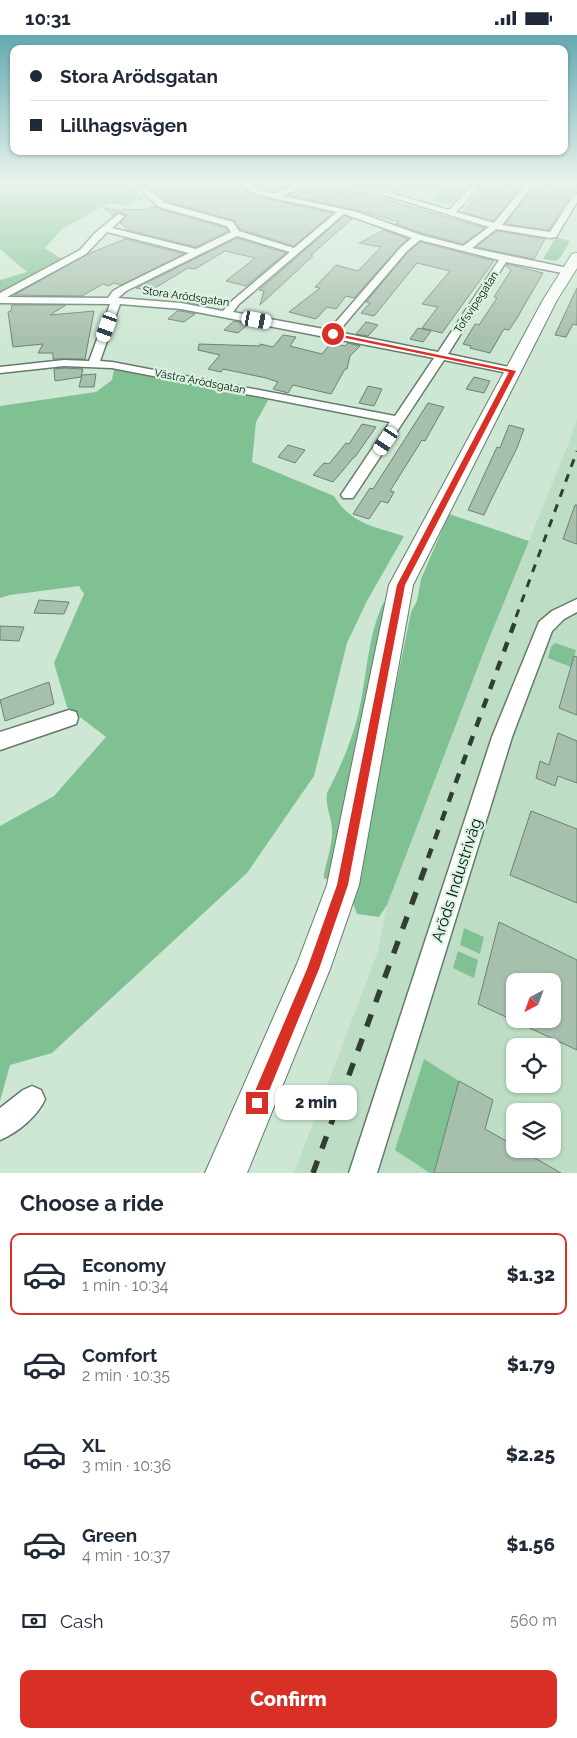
<!DOCTYPE html>
<html lang="en">
<head>
<meta charset="utf-8">
<style>
	body { margin:0; font-family:Raleway,sans-serif; background:#f2f2f3; color:#1f2937; height:100vh; display:flex; flex-direction:column; font-size:19px; white-space:nowrap }
	* { box-sizing:border-box; margin:0 }
	p { font-size:16px; color:#747a83 }
	.icon { flex:none; width:28px; height:28px; fill:none; stroke:currentColor; stroke-width:2; stroke-linecap:round; stroke-linejoin:round }
	.map { position:relative; height:1138px; overflow:hidden }
	.panel { display:flex; flex-direction:column; background:#fff; flex:1 }
	.panel>* { flex:none }
	.top-card { position:absolute; left:10px; top:10px; width:558px; height:110px; border-radius:10px; box-shadow:0 1px 4px #0004; display:grid; align-content:center; height:110px; padding:0 20px; background:#fff }
	.needle { width:32px; rotate:221deg }
	.buttons { position:absolute; left:506px; top:938px; display:grid; gap:10px }
	.buttons a { display:grid; place-items:center; width:55px; height:55px; border-radius:10px; background:#fff; box-shadow:0 1px 4px #0004; font-size:25px }
	.end { position:absolute; width:22px; height:22px; margin:-11px; border:6px solid #d93025; background:#fff; box-shadow:0 0 0 2px #fff }
	.from { border-radius:50% }
	.bubble { position:absolute; height:35px; border-radius:10px; background:#fff; box-shadow:0 1px 4px #0004; font-size:16px; font-weight:800; line-height:35px; text-align:center }
	.car { position:absolute; width:15px; height:30px; margin:-15px -8px; border-radius:6px; box-shadow:0 0 4px 1px #0007; background:linear-gradient(#fff 24%,#345 0 40%,#fff 0 76%,#345 0 86%,#fff 0) }
	.top-card b { display:flex; align-items:center; gap:18px; height:48px; font-size:19px }
	.top-card b+b { border-top:1px solid #e0e1e3 }
	.top-card i { width:12px; height:12px; background:#1f2937 }
	ul { padding:0; list-style:none }
	li { display:flex; align-items:center; gap:15px; height:82px; margin:0 10px 8px; padding:0 10px; border:2px solid transparent; border-radius:10px }
	li div { flex:1 }
	li b { display:block; font-size:19px }
	li em { font-style:normal; font-weight:800 }
	li.active { border-color:#d93025 }
	li>.icon { width:45px; height:45px; stroke-width:1.5 }
	h2 { padding:0 20px; font-size:22px; line-height:60px }
	.pay { display:flex; align-items:center; gap:12px; height:55px; padding:0 20px; font-size:19px }
	.pay p { margin-inline-start:auto }
	.cta { display:flex; gap:10px; margin-top:auto; padding:10px 20px }
	.cta a { flex:1; height:58px; border-radius:10px; background:#d93025; color:#fff; font-size:20px; font-weight:800; line-height:58px; text-align:center }
	.status { display:flex; justify-content:space-between; align-items:center; height:35px; padding:0 25px; background:#fff; direction:ltr }
	.status svg { height:14px; fill:currentColor }
	.map>svg:first-child { display:block }
	.built { fill:#bdddc5; fill-rule:evenodd }
	.green { fill:#80c194 }
	.building { fill:#a7bfad; stroke:#6b8272; fill-rule:evenodd }
	.lines { fill:none; stroke-linecap:round; stroke-linejoin:round }
	.street-casing { stroke:#647b6a; stroke-width:3 }
	.secondary-casing { stroke:#647b6a; stroke-width:2 }
	.street { fill:#fff; fill-rule:evenodd }
	.secondary { fill:#fff; fill-rule:evenodd }
	.rail-far2 { stroke:#313d35; stroke-width:3; stroke-dasharray:8 8; stroke-linecap:butt }
	.rail-far1 { stroke:#313d35; stroke-width:4.5; stroke-dasharray:10 10; stroke-linecap:butt }
	.rail { stroke:#313d35; stroke-width:5.5; stroke-dasharray:13 13; stroke-linecap:butt }
	.route { fill:#d93025 }
	.labels { text-anchor:middle; stroke-width:4.5; stroke-linejoin:round; paint-order:stroke }
	.far-street-label { font-size:11px; fill:#08110b; stroke:#dbf4e1 }
	.near-street-label { font-size:16px; fill:#08110b; stroke:#dbf4e1 }
</style>
</head>
<body>
<div class="status"><b>10:31</b><svg viewBox="0 0 49 12"><path d="M0 12V9h3v3zM5 12V6h3v6zM10 12V3h3v9zM15 12V0h3v12zM26 1h20v11H26zM47 4h2v5h-2z"/></svg></div>
<div class="map">
<svg width="577" height="1138" viewBox="0 0 577 1138">
	<rect width="100%" height="100%" fill="#cee7d4"/>
	<path class="built" d="M577,383V1138H294L378,916L387,870L486,611L568,410ZM515,946H552V984H515ZM515,1011H552V1049H515ZM515,1076H552V1114H515Z"/>
	<path class="green" d="M0,148H128L144,164L126,170L109,169L104,171L62,194L45,213L63,225L16,251L0,257V245L27,237L0,214Z
		M444,153L464,156L453,169L433,166Z
		M556,202L570,206L560,223L556,226L543,224Z
		M114,334L270,362L256,387L252,427L334,461C351,489 375,492 404,501L367,566L347,608L314,741L247,838L52,1018L10,1030L0,1066V791L54,761L106,702L67,672L54,628L84,559L79,551L10,560L0,563V371L96,357L112,345Z
		M449,479L529,506L486,611L387,870L379,882L357,879L351,863L362,816L411,577L417,566L421,544Z
		M383,568L386,569L342,792L328,843L326,844L324,843V839C327,824 333,808 332,793C331,781 325,770 327,758C340,733 351,708 358,680C367,642 367,604 383,568Z
		M555,608L576,615L571,632L548,623L551,612Z
		M464,893L484,902L480,919L460,910Z
		M458,916L478,925L474,943L453,933Z
		M424,1024L459,1046L434,1138H430L395,1115Z"/>
	<path class="building" d="M153,148H238L255,161L333,178L294,211L240,194L234,185L166,166L155,157Z
		M251,148H272L273,152L287,151L275,157Z
		M306,148H321L335,157L348,156L355,160L359,157L485,193L463,209L422,198L396,189L399,187L357,175L288,160L299,155L300,149Z
		M488,148L522,151L493,186L463,177Z
		M539,149L573,154L549,195L505,189L533,153L536,154Z
		M155,171L158,174L226,193L228,196L196,212L128,195L120,188L127,180L119,177L113,181L104,173L121,176L123,174L145,175Z
		M344,181L352,184L311,220L313,221L260,270L264,256L259,255Z
		M384,195L408,204L400,211L354,263L346,261L336,274L327,272L316,284L289,277L320,253L315,252L336,230L358,236L381,212L359,208Z
		M497,196L545,204L534,224L476,212Z
		M237,203L286,218L246,251L226,246L255,223L225,216L195,234L188,233L150,256L136,253Z
		M125,204L184,219L121,250L114,248L108,251L103,249L82,261L14,260L88,219Z
		M420,207L494,226L442,298L422,293L438,272L422,269L450,236L417,228L374,281L361,278L370,268L366,267L408,217Z
		M507,229L543,238L517,283L509,295L504,294L490,318L470,313L471,311L463,309L475,289L479,290L497,263L494,262L511,235L506,231Z
		M577,253V290L573,289L566,302L555,300Z
		M195,259L214,263L205,271L187,267Z
		M12,270H66L50,280L94,276L85,324H53V318H38L43,309L13,312L8,277L11,276Z
		M177,276H181L195,279L184,287L168,284Z
		M234,286L248,289L238,298L224,295Z
		M366,287L378,290L368,301L356,299Z
		M418,293L431,296L423,307L410,304Z
		M283,300L296,302L290,311L322,319L331,308L345,311L348,308L360,311L350,321L347,334H345L331,359L293,350L288,358L273,354L278,347L266,343L223,334L221,337L208,334L220,320L198,315L199,309L260,311V309L273,312Z
		M64,333L83,334L81,342L55,346L54,334Z
		M96,339L94,352H79L82,340Z
		M474,342L490,346L484,358L466,354Z
		M368,351L382,354L374,371L359,368Z
		M428,368L444,372L425,406L422,405L390,456L394,457L388,468L381,466L369,484L353,479L370,453L373,454Z
		M362,389L376,392L355,422H354L333,447L313,440L324,428L329,429L346,408L349,409Z
		M509,390L524,394L517,413L490,467L484,480L468,475L497,412L500,413Z
		M288,410L305,415L295,428L278,422Z
		M575,470H577V509L563,504Z
		M39,565L69,567L64,579L34,578Z
		M0,591L24,592L19,606L0,605Z
		M574,621L577,622V680L559,673Z
		M49,647L54,669L5,686L0,665Z
		M558,698L577,706V748L558,741L555,751L536,743L540,726L549,730Z
		M531,776L577,794V868L510,840Z
		M499,887L577,925V1015L478,969ZM515,946H552V984H515Z
		M459,1046L493,1065L485,1094L515,1111V1114H519L561,1138H434Z"/>
	<g class="lines">
		<g class="street-casing">
			<path id="street" d="M133,148H141L165,168L233,187L239,196L294,213L337,177L255,159L240,148C252,148 263,156 275,159L290,151L286,148H295L299,151L298,153L283,161L357,177L421,200L463,211L489,192L381,159L394,148H402L391,158L449,175L475,148H483L456,177L494,188L527,148H535L502,190L550,197L573,161L577,159V167L556,202L550,203L496,194L472,213L568,233L573,236L568,239L506,227L448,319L513,333L519,336L513,339L444,325L353,463H343L341,460L390,387L112,333L64,331L0,338V332L64,325L89,326L110,269L0,268V258L80,215L95,198L118,179L125,181L112,193L196,214L231,197L227,191L159,172ZM344,179L412,203L401,212L329,295L233,277L239,269ZM107,197L189,218L120,252L113,256L108,263L7,262L86,219ZM237,201L290,217L233,265L223,276L181,268L118,263L126,256ZM420,205L499,225L438,317L338,297L407,216ZM120,269L181,274L434,323L395,381L112,327L100,326Z
				M577,564V577L564,584L552,596L512,702L377,1138H349L492,702L539,587L552,576Z
				M69,675L76,677L78,683L76,689L0,715V697Z
				M32,1051L41,1055L45,1064C38,1081 17,1098 0,1105V1073L23,1055Z"/>
		</g>
		<g class="secondary-casing">
			<path id="secondary" d="M577,218V233L557,265L413,550L359,850L330,934L247,1138H205L297,929L327,850L389,550L543,265L572,219Z"/>
		</g>
		<use href="#street" class="street"/>
		<use href="#secondary" class="secondary"/>
		<path class="rail-far2" d="M516,582L577,416"/>
		<path class="rail-far1" d="M428,823L517,581"/>
		<path class="rail" d="M313,1138L429,822"/>
	</g>
	<linearGradient id="sky" x2="0" y2="1"><stop stop-color="#63a9b1"/><stop offset="0.48" stop-color="#e9f4ec"/><stop offset="1" stop-color="#e9f4ec" stop-opacity="0"/></linearGradient>
	<rect width="577" height="307" fill="url(#sky)"/>
	<path class="route" d="M333,298L516,336L405,550L348,850L319,934L262,1073L257,1075L252,1073L250,1068L307,934L337,850L397,550L509,337L331,300Z"/>
	<g class="labels">
		<g class="far-street-label">
			<text transform="translate(186 261) rotate(8)" y="4">Stora Arödsgatan</text>
			<text transform="translate(476 267) rotate(-57)" y="4">Tofsvipegatan</text>
			<text transform="translate(200 346) rotate(11)" y="4">Västra Arödsgatan</text>
		</g>
		<g class="near-street-label">
			<text transform="translate(456 845) rotate(-72)" y="6">Aröds Industriväg</text>
		</g>
	</g>
</svg>
<div class="buttons">
<a><svg class="needle" viewBox="-14 -14 28 28"><path d="M0-13l5 13h-10z" fill="#e53935"/><path d="M0 13l5-13h-10z" fill="#747a83"/></svg></a>
<a><svg class="icon" aria-label="locate" viewBox="0 0 24 24"><circle cx="12" cy="12" r="6"/><path d="M12 2v4M12 18v4M2 12h4M18 12h4"/></svg></a>
<a><svg class="icon" aria-label="layers" viewBox="0 0 24 24"><path d="M12 4l9 5-9 5-9-5zM3 14l9 5 9-5"/></svg></a>
</div>
<i class="end from" style="left:333px;top:299px"></i>
<i class="end" style="left:257px;top:1068px"></i>
<div class="bubble" style="left:275px;top:1050px;width:82px">2 min</div>
<i class="car" style="left:257px;top:285px;rotate:100deg"></i>
<i class="car" style="left:107px;top:292px;rotate:200deg"></i>
<i class="car" style="left:386px;top:406px;rotate:214deg"></i>
<div class="top-card">
<b><i class="from"></i>Stora Arödsgatan</b>
<b><i></i>Lillhagsvägen</b>
</div>
</div>
<section class="panel">
<h2>Choose a ride</h2>
<ul>
<li class="active"><svg class="icon" aria-label="car" viewBox="0 0 24 24"><path d="M5 17H2v-5l4-1 3-4h7l3 4 3 1v5h-3M9 17h6M6 11h13"/><circle cx="7" cy="17" r="2"/><circle cx="17" cy="17" r="2"/></svg><div><b>Economy</b><p>1 min · 10:34</p></div><em>$1.32</em></li>
<li><svg class="icon" aria-label="car" viewBox="0 0 24 24"><path d="M5 17H2v-5l4-1 3-4h7l3 4 3 1v5h-3M9 17h6M6 11h13"/><circle cx="7" cy="17" r="2"/><circle cx="17" cy="17" r="2"/></svg><div><b>Comfort</b><p>2 min · 10:35</p></div><em>$1.79</em></li>
<li><svg class="icon" aria-label="car" viewBox="0 0 24 24"><path d="M5 17H2v-5l4-1 3-4h7l3 4 3 1v5h-3M9 17h6M6 11h13"/><circle cx="7" cy="17" r="2"/><circle cx="17" cy="17" r="2"/></svg><div><b>XL</b><p>3 min · 10:36</p></div><em>$2.25</em></li>
<li><svg class="icon" aria-label="car" viewBox="0 0 24 24"><path d="M5 17H2v-5l4-1 3-4h7l3 4 3 1v5h-3M9 17h6M6 11h13"/><circle cx="7" cy="17" r="2"/><circle cx="17" cy="17" r="2"/></svg><div><b>Green</b><p>4 min · 10:37</p></div><em>$1.56</em></li>
</ul>
<div class="pay"><svg class="icon" aria-label="cash" viewBox="0 0 24 24"><path d="M3 7h18v10H3z"/><circle cx="12" cy="12" r="2"/></svg>Cash<p>560 m</p></div>
<div class="cta"><a>Confirm</a></div>
</section>
</body>
</html>
